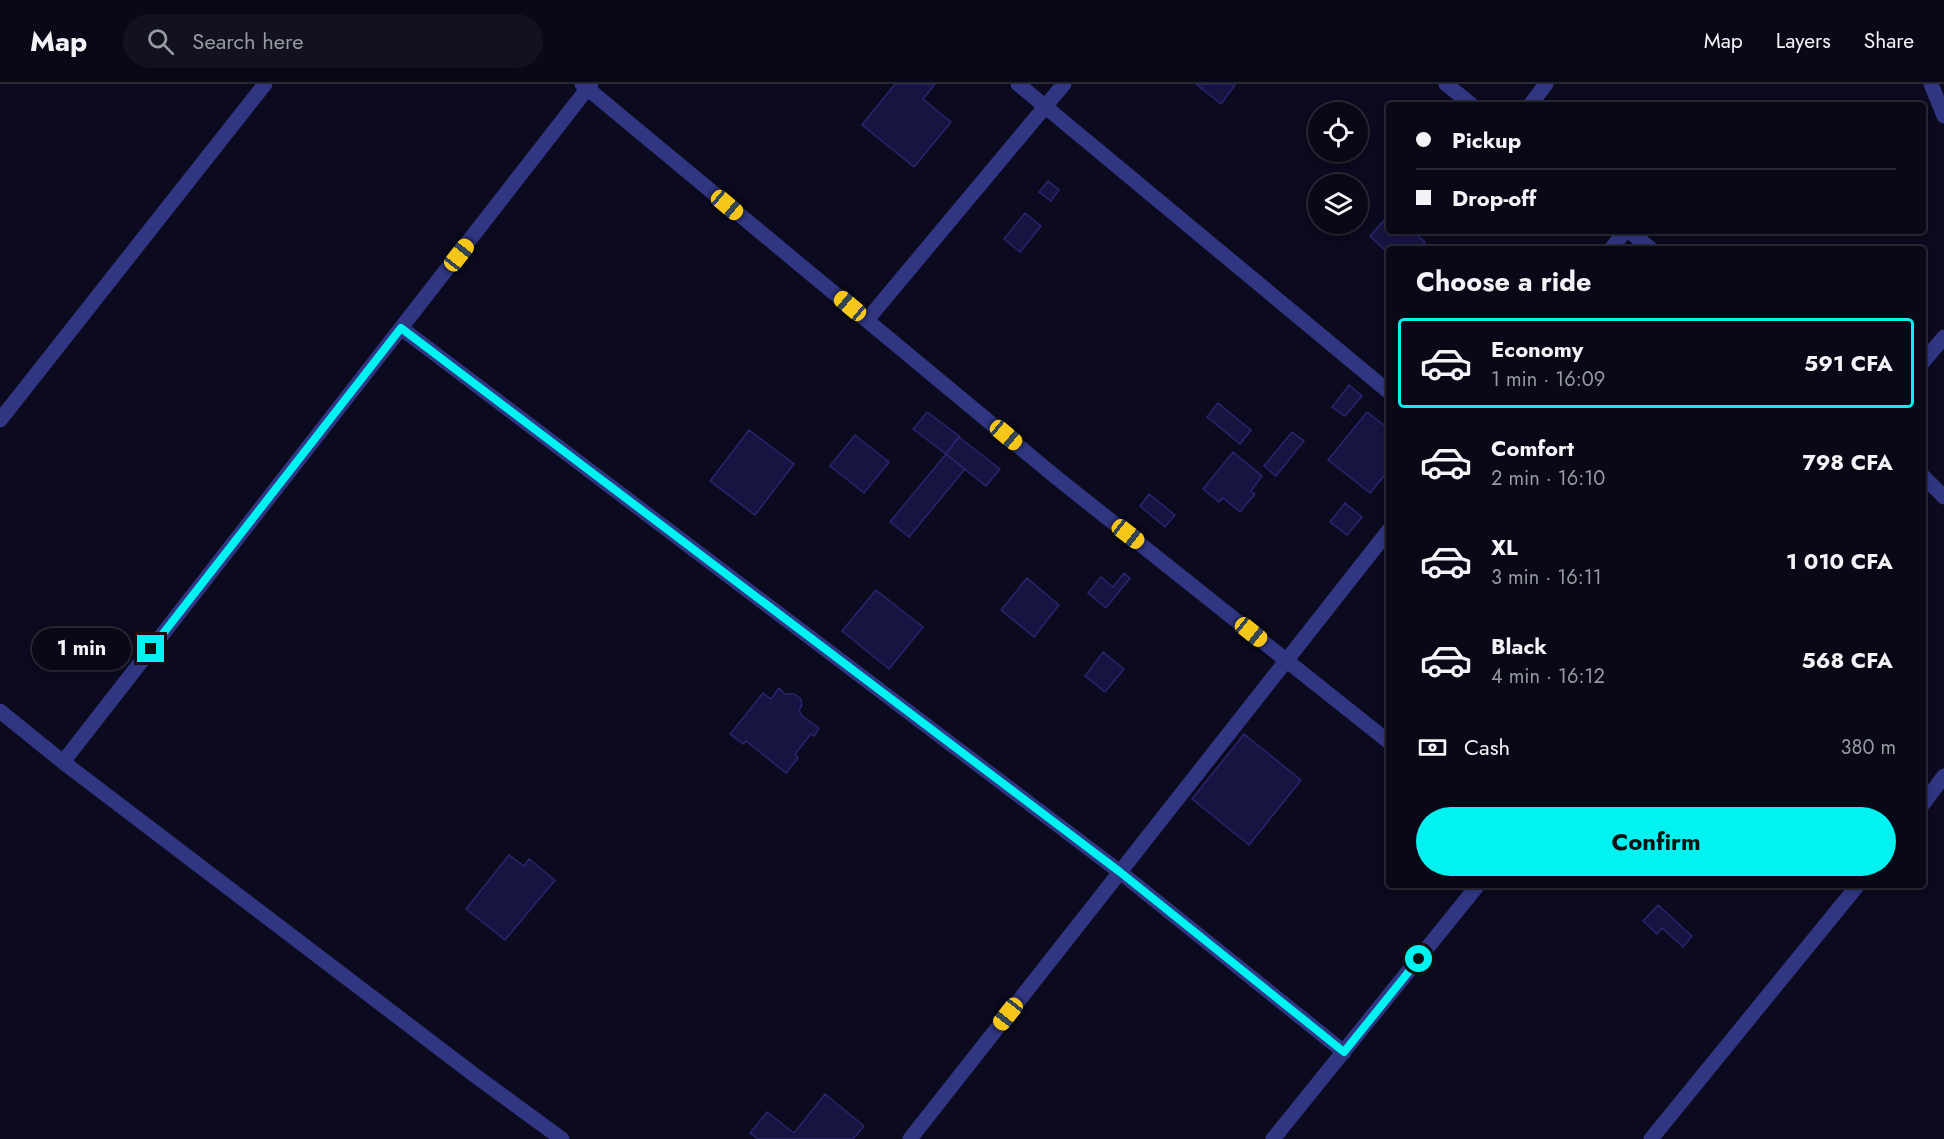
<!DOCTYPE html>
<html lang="en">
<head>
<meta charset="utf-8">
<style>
	body { margin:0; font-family:Jost,sans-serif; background:#11111f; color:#f1f3f6; height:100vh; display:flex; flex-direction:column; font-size:22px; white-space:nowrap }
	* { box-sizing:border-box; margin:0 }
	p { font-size:20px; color:#989aa1 }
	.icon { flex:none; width:33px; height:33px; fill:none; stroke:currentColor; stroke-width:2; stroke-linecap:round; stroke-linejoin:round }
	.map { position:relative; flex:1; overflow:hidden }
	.panel { position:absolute; left:1386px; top:162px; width:540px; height:642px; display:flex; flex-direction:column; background:#080816; border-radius:6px; box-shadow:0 3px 9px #0003,0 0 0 2px #292935 }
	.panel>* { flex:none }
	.hud { position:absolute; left:1386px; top:18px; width:540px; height:132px; border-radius:6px; box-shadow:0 3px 9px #0003,0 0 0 2px #292935; display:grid; align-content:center; height:132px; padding:0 30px; background:#080816 }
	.controls { position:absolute; left:1308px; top:18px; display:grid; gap:12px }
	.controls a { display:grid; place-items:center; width:60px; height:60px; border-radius:50%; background:#080816; box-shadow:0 3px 9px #0003,0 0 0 2px #292935; font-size:30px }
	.end { position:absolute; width:27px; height:27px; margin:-14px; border:8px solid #00f2f1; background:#111; box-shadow:0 0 0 3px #111 }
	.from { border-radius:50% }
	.bubble { position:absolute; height:42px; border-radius:21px; background:#080816; box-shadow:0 3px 9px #0003,0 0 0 2px #292935; font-size:20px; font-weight:700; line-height:42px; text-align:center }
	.car { position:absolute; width:18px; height:36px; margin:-18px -9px; border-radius:8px; box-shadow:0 0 4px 2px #0007; background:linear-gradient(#f5c518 24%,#345 0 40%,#f5c518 0 76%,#345 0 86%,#f5c518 0) }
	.hud b { display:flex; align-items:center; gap:21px; height:57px; font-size:22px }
	.hud b+b { border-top:2px solid #292935 }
	.hud i { width:15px; height:15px; background:#f1f3f6 }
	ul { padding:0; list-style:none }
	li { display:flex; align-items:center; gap:18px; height:90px; margin:0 12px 9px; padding:0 18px; border:3px solid transparent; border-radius:6px }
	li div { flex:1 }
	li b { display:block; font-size:22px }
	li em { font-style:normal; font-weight:700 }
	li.selected { border-color:#00f2f1 }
	li>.icon { width:54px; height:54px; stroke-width:1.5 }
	h2 { padding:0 30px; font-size:27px; line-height:72px }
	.pay { display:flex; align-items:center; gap:15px; height:66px; padding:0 30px; font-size:22px }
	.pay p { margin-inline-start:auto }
	.action { display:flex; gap:12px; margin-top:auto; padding:12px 30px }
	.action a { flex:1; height:69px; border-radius:36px; background:#00f2f1; color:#111; font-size:24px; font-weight:700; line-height:69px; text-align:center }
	header { display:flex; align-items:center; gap:36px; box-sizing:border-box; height:84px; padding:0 30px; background:#080816; border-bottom:2px solid #292935 }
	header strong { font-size:28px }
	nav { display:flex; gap:33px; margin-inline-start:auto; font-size:21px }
	.search { width:420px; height:54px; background:#11111f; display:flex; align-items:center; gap:15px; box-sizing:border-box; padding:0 21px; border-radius:33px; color:#989aa1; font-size:22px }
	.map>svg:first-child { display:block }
	.building { fill:#181441; stroke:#2b246f; stroke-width:1.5 }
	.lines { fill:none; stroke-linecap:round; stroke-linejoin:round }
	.minor { stroke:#303682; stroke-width:15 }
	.route { stroke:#00f2f1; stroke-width:8 }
</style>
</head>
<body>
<header>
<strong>Map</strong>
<div class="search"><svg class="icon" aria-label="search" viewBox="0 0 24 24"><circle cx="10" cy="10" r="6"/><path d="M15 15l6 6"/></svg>Search here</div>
<nav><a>Map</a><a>Layers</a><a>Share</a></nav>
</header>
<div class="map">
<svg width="1944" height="1055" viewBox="0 0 1944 1055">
	<rect width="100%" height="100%" fill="#0b0a1e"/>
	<path class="building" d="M895,0H935L923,15L951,38L914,83L862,41Z
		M1196,0H1234L1235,1L1221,20Z
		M1048,97L1059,106L1051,117L1039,108Z
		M1025,129L1041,142L1020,168L1004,155Z
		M1389,131V147H1412L1425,158L1418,165H1389V170L1370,152Z
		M1349,301L1362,312L1345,332L1332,323Z
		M1218,319L1251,346L1240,360L1207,333Z
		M927,328L959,352L946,370L913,345Z
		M1367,328L1389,345V386L1370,409L1328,376Z
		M749,346L794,380L755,431L710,397Z
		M1292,348L1304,357L1276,392L1264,382Z
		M855,351L889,378L864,409L830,382Z
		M959,353L1000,385L986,402L946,370Z
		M1233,368L1262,392L1251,407L1255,410L1240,428L1223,414L1219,418L1203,405Z
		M946,370L965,385L909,453L890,438Z
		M1149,410L1175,431L1165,443L1140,422Z
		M1345,419L1362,433L1347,451L1330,438Z
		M1124,489L1130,494L1106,524L1088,509L1101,493L1113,503Z
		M1027,494L1059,521L1034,553L1001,526Z
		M876,506L923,543L889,585L842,547Z
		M1103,568L1124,585L1105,608L1085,592Z
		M779,604L785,610H794L801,615L802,621L799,626L802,632L819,644L814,652L811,650L795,670L798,674L786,689L746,657L743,660L730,650L763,609L771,615Z
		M1244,650L1301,696L1249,761L1192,715Z
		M509,771L524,782L529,775L555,796L505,856L466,825Z
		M1658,821L1692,852L1683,863L1662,844L1657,850L1643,837Z
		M825,1010L864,1042L853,1055H758L750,1049L767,1028L794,1049Z"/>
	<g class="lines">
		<path class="minor" d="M582,0L1057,394L1389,658
			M1018,0L1389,308
			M1446,0L1472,21
			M1931,0L1944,32
			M1530,21L1546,0
			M1629,147L1651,165
			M1611,165L1625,147
			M867,236L1064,0
			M401,244L1120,788L1344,968
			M1923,278L1944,253
			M0,336L265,0
			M1923,392L1944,413
			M0,627L63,678L477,993L562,1055
			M63,678L591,0
			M1923,720L1944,692
			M910,1055L1389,446
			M1273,1055L1478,801
			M1651,1055L1858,801"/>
	</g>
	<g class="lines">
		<path class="route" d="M151,565L401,244L1120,788L1344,968L1419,875"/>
	</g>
</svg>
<div class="controls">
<a><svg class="icon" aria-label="locate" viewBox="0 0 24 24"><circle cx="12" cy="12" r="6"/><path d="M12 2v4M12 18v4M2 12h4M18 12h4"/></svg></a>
<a><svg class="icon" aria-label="layers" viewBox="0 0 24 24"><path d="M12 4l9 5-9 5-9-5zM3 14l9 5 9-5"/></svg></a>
</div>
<i class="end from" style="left:1419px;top:875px"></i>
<i class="end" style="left:151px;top:565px"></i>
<div class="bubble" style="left:32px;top:544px;width:99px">1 min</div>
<i class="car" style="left:727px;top:121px;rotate:130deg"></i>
<i class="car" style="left:459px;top:171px;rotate:38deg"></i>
<i class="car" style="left:850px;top:222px;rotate:310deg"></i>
<i class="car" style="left:1006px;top:351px;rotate:130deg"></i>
<i class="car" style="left:1128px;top:450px;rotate:128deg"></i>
<i class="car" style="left:1251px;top:548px;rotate:129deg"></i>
<i class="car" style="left:1008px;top:930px;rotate:218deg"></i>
<div class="hud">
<b><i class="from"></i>Pickup</b>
<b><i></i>Drop-off</b>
</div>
<section class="panel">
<h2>Choose a ride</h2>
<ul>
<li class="selected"><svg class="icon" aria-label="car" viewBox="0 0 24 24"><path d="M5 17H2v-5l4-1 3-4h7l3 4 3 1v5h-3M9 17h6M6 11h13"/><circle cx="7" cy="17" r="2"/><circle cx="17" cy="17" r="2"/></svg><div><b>Economy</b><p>1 min · 16:09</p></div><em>591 CFA</em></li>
<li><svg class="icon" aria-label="car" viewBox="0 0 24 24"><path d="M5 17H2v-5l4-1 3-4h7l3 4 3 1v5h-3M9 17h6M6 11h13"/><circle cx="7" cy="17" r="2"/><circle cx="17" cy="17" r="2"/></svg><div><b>Comfort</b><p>2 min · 16:10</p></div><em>798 CFA</em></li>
<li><svg class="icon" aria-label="car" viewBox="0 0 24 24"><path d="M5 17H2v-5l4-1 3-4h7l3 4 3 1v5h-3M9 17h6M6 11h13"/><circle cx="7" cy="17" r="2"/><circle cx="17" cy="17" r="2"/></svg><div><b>XL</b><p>3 min · 16:11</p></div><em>1 010 CFA</em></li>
<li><svg class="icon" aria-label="car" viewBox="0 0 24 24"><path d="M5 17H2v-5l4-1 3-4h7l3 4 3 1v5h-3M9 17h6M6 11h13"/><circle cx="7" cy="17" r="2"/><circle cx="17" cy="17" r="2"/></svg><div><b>Black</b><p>4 min · 16:12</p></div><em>568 CFA</em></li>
</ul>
<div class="pay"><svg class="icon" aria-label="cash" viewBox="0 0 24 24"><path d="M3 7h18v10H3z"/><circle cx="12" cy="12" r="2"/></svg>Cash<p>380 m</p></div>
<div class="action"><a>Confirm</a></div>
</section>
</div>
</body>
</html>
